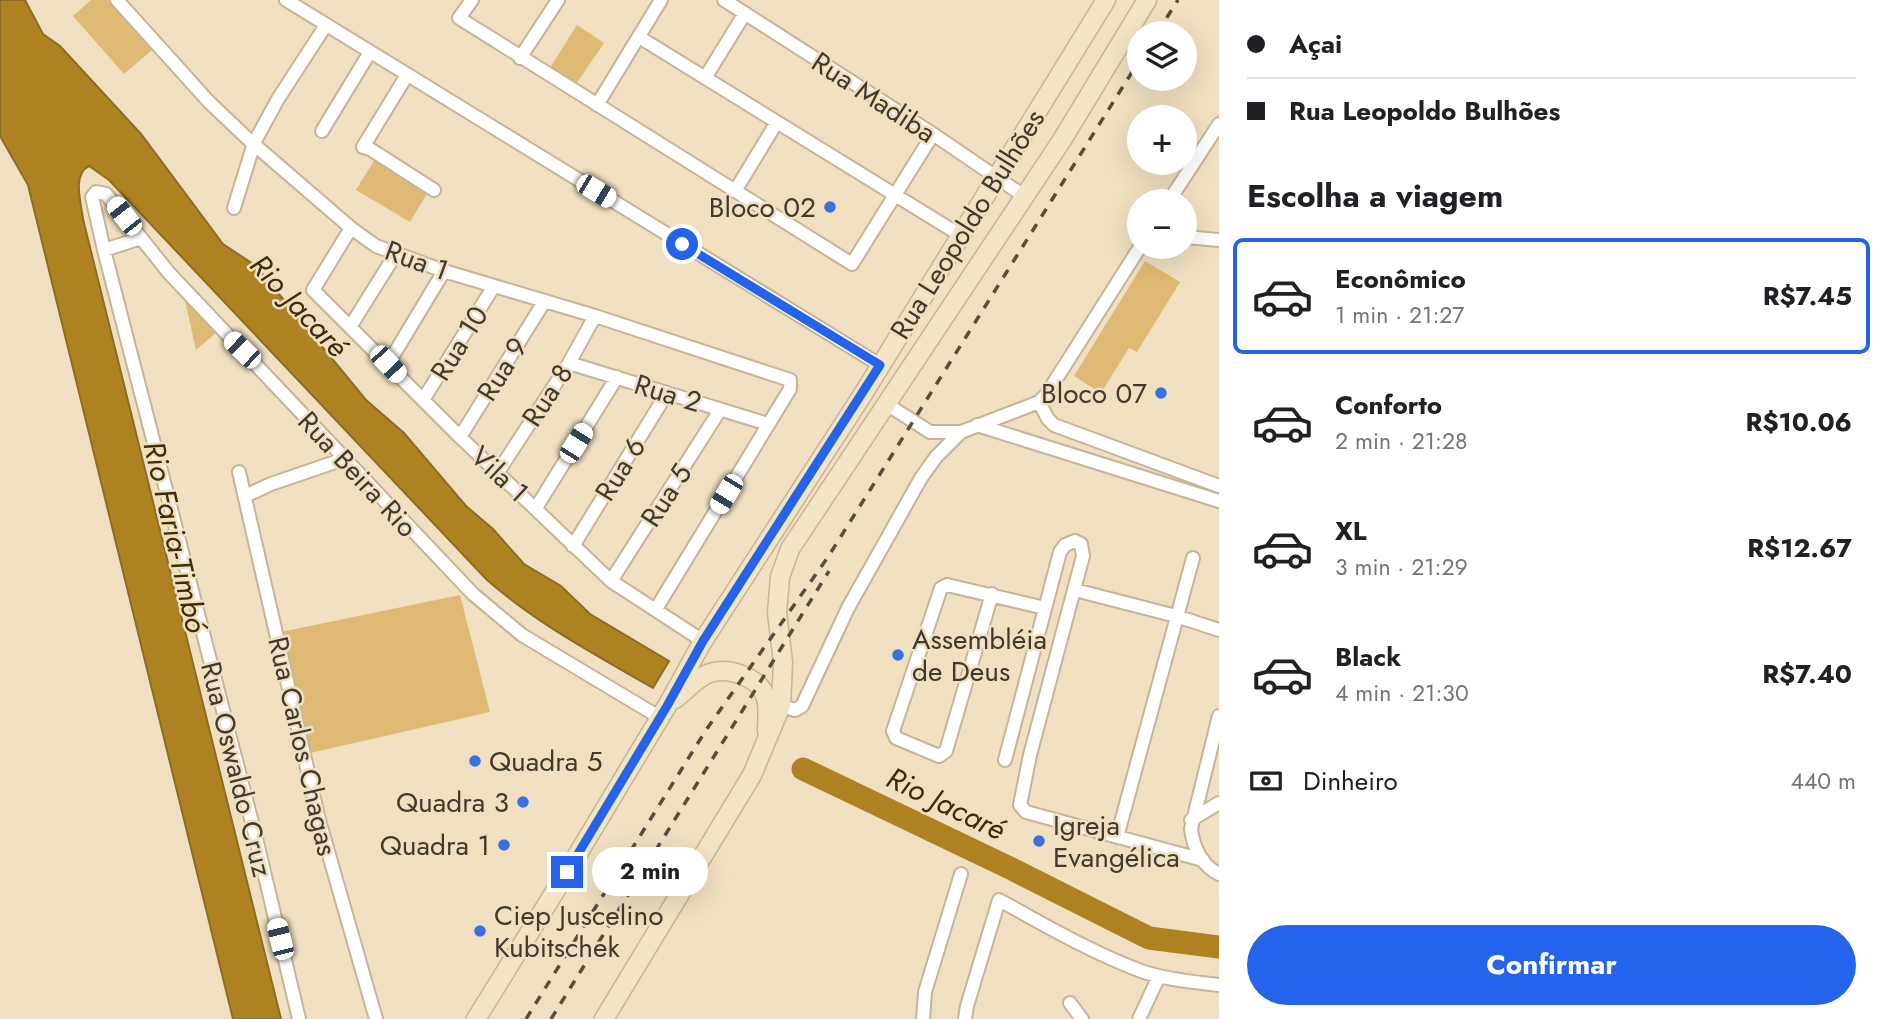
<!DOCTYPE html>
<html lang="pt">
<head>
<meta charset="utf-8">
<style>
	body { margin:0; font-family:Jost,sans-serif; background:#f6f6f6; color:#202124; height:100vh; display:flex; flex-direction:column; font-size:26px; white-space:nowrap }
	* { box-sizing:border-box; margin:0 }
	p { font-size:23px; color:#757577 }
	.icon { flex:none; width:38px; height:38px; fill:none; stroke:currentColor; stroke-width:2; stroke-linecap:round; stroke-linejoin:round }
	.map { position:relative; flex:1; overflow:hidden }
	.sheet { display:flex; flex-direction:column; background:#fff; width:665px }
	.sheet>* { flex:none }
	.guide { display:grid; align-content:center; height:154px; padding:0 28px; background:#fff }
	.fabs { position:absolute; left:1127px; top:21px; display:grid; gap:14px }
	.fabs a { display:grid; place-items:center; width:70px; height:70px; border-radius:50%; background:#fff; box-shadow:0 7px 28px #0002; font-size:35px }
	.end { position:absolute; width:32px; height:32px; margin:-16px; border:9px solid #2563eb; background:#fff; box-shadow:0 0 0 4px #fff }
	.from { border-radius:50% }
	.bubble { position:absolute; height:49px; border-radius:24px; background:#fff; box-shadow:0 7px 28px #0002; font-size:23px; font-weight:700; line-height:49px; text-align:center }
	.car { position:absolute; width:21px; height:42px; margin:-21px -10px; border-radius:9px; box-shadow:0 0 5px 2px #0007; background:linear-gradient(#fff 24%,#345 0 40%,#fff 0 76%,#345 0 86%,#fff 0) }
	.guide b { display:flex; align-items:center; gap:24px; height:66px; font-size:26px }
	.guide b+b { border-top:2px solid #e0e0e0 }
	.guide i { width:18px; height:18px; background:#202124 }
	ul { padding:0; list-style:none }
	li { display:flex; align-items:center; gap:21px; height:116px; margin:0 14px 10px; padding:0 14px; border:4px solid transparent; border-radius:10px }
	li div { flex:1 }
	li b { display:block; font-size:26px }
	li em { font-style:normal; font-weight:700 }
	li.selected { border-color:#2563eb }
	li>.icon { width:63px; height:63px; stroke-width:1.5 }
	h2 { padding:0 28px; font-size:32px; line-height:84px }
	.pay { display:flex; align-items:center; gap:18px; height:77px; padding:0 28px; font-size:26px }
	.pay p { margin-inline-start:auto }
	.primary-button { display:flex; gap:14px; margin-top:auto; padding:14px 28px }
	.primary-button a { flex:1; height:80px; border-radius:42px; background:#2563eb; color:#fff; font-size:28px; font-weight:700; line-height:80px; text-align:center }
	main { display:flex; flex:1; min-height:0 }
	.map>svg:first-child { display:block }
	.green { fill:#dfba74 }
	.water { fill:#ae8221; stroke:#8d6c25; stroke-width:2 }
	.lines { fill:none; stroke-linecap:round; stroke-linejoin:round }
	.river { stroke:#ae8221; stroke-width:23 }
	.street-casing { stroke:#c5b497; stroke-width:16 }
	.secondary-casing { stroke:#c5b497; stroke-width:21 }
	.street { stroke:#fff; stroke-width:12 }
	.secondary { stroke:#f3e4c5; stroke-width:18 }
	.rail { stroke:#564f40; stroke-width:3.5; stroke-dasharray:9 9; stroke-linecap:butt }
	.route { stroke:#2563eb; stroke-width:9 }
	.poi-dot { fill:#3872e0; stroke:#f0dfc0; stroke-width:2.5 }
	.labels { text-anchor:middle; stroke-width:5; stroke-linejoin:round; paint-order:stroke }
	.street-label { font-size:28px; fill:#403a2e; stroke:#f0dfc0 }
	.poi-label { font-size:28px; fill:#403a2e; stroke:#f0dfc0; text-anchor:end }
	.water-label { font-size:30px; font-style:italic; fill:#3e2c03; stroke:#f0dfc0 }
</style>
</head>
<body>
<main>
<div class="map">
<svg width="1219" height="1019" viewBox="0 0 1219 1019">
	<rect width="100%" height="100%" fill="#f0dfc0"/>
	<path class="green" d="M91,0H108L152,50L124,74L73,16Z
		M577,25L604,43L574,87L548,71Z
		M375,159L428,192L410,222L356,190Z
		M1145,261L1180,282L1137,352L1129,348L1101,393L1074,376Z
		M184,296L217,332L196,350Z
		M460,595L490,712L306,754L276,633Z"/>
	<path class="water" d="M0,0H25L43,34L60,46L141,134L223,244L256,266L366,400L404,433L466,506L493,529L524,564L561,586L590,614L669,661L653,688C594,654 539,625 487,580L109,180L89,166C72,174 81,203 83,219L281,1019H233L28,185L0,136Z"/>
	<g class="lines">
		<path class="river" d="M803,769L1012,869L1149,938L1219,947"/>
		<g class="street-casing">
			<path id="street" d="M117,0L209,102L249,140L351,228L376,246L444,271L595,316L790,380V389L656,609
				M286,0L880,365
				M472,0L459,18L852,264L933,134
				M724,0L933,134L1024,196
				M639,37L960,235
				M520,58L558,0
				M407,75L363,147L370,149L434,190
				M705,78L745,13
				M597,105L661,0
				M322,131L370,52
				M735,191L777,122
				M1169,201L1219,124
				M234,208L254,143L278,99L326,25
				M351,228L313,290L460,437L611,581L703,641
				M1185,237L1219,240
				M104,250L141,238
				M350,327L395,255
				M569,363L768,424
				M388,364L444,271
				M423,400L494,286
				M1039,402L1048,419L1054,425L1219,486
				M888,405L930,432H961
				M977,425L1219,501
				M460,437L544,302
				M239,472L319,820L376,1019
				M498,472L569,363L595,316
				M245,496L271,484L344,459
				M536,508L617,377
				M573,546L667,393
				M611,581L720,410
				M1075,590L1176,616L1219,630
				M992,594L946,751L939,756L896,738L893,731L941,588L947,585L1045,608
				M781,706L795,710L802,706L848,608L921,478L936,457L961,432L1039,402L1046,395L1140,247
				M1219,716L1191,829C1193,847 1202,866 1219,874
				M1005,760L1060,552L1065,545L1075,541L1081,544L1083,556L1030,755L1020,805L1026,812L1203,860
				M1191,820L1219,803
				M1117,837L1193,558
				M1070,1003L1082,1019
				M299,1019L256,838L104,250L92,197L96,192L106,194L169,273L473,594L522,635L659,717
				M923,1019L925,992L961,874
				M965,1019L967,1006L999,900C1047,926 1094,954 1144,972C1168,980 1195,982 1219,985
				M1139,1019L1159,976"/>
		</g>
		<g class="secondary-casing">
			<path id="secondary" d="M675,699C686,691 697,677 710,673C729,667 760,677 766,698C769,708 767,720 767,731
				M476,1019L567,872L667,706L703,641L865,391L1106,0
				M604,1019L752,775L781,706L783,662L777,613L780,577L790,549L1062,140L1147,0"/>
		</g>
		<use href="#street" class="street"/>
		<use href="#secondary" class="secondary"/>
		<path class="rail" d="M1157,33L1178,0
			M526,1019L706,730L828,557L1139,61
			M551,1019L829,571"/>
	</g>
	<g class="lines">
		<path class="route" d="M567,872L667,706L703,641L880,365L682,244"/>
	</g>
	<g class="poi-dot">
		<circle cx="830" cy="207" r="7"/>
		<circle cx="1161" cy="393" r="7"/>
		<circle cx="898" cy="655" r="7"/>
		<circle cx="475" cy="761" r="7"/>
		<circle cx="523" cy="802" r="7"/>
		<circle cx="1039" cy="841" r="7"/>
		<circle cx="504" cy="845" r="7"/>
		<circle cx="480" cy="931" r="7"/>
	</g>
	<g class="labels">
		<g class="street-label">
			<text transform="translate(874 97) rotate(33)" y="10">Rua Madiba</text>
			<text transform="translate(967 224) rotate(-58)" y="10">Rua Leopoldo Bulhões</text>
			<text transform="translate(417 260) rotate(20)" y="10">Rua 1</text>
			<text transform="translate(459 343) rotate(-58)" y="10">Rua 10</text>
			<text transform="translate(502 369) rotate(-58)" y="10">Rua 9</text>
			<text transform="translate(668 393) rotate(17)" y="10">Rua 2</text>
			<text transform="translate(547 395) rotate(-57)" y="10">Rua 8</text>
			<text transform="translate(620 469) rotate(-58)" y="10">Rua 6</text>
			<text transform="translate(358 474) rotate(47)" y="10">Rua Beira Rio</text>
			<text transform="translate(500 474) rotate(43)" y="10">Vila 1</text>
			<text transform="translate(666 495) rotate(-57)" y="10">Rua 5</text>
			<text transform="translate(303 746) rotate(77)" y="10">Rua Carlos Chagas</text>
			<text transform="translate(237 769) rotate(76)" y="10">Rua Oswaldo Cruz</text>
		</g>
		<g class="poi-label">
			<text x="816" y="217">Bloco 02</text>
			<text x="1147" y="403">Bloco 07</text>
			<text x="912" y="649" text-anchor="start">Assembléia<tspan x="912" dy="32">de Deus</tspan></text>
			<text x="489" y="771" text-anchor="start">Quadra 5</text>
			<text x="509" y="812">Quadra 3</text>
			<text x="1053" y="835" text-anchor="start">Igreja<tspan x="1053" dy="32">Evangélica</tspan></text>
			<text x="490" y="855">Quadra 1</text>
			<text x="494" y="925" text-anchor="start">Ciep Juscelino<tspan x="494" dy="32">Kubitschek</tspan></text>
		</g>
		<g class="water-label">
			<text transform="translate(299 306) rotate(47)" y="10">Rio Jacaré</text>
			<text transform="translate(175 537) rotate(77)" y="10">Rio Faria-Timbó</text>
			<text transform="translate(946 804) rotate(26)" y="10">Rio Jacaré</text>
		</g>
	</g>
</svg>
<div class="fabs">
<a><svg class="icon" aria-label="layers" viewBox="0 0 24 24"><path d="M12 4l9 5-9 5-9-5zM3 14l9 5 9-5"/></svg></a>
<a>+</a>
<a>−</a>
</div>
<i class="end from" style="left:682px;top:244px"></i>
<i class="end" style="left:567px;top:872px"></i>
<div class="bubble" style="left:592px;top:847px;width:116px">2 min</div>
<i class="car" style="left:596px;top:191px;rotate:121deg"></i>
<i class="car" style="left:124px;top:216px;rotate:322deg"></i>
<i class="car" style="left:242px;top:350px;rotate:314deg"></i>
<i class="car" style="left:388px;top:364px;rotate:137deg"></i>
<i class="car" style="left:576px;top:443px;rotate:32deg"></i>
<i class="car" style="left:726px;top:494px;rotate:211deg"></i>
<i class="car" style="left:280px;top:939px;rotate:346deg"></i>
</div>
<section class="sheet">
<div class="guide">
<b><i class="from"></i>Açai</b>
<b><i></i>Rua Leopoldo Bulhões</b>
</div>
<h2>Escolha a viagem</h2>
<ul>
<li class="selected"><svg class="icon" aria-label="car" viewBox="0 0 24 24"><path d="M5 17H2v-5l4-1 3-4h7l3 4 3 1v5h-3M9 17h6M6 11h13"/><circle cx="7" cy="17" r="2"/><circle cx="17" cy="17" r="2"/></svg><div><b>Econômico</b><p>1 min · 21:27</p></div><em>R$7.45</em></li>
<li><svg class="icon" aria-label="car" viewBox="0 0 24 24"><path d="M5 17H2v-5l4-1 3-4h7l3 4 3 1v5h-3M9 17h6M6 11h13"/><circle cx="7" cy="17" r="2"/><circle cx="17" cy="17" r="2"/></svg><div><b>Conforto</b><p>2 min · 21:28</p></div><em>R$10.06</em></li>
<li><svg class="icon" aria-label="car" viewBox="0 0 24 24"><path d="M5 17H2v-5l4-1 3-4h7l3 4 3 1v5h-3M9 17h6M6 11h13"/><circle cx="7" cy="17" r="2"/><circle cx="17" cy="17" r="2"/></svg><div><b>XL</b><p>3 min · 21:29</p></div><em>R$12.67</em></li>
<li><svg class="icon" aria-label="car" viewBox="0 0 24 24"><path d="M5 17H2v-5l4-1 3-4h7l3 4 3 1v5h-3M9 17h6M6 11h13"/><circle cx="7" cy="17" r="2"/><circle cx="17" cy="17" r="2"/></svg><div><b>Black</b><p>4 min · 21:30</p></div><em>R$7.40</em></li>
</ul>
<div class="pay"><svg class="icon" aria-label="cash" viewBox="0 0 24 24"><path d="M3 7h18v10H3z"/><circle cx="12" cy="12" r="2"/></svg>Dinheiro<p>440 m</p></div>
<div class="primary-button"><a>Confirmar</a></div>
</section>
</main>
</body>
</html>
